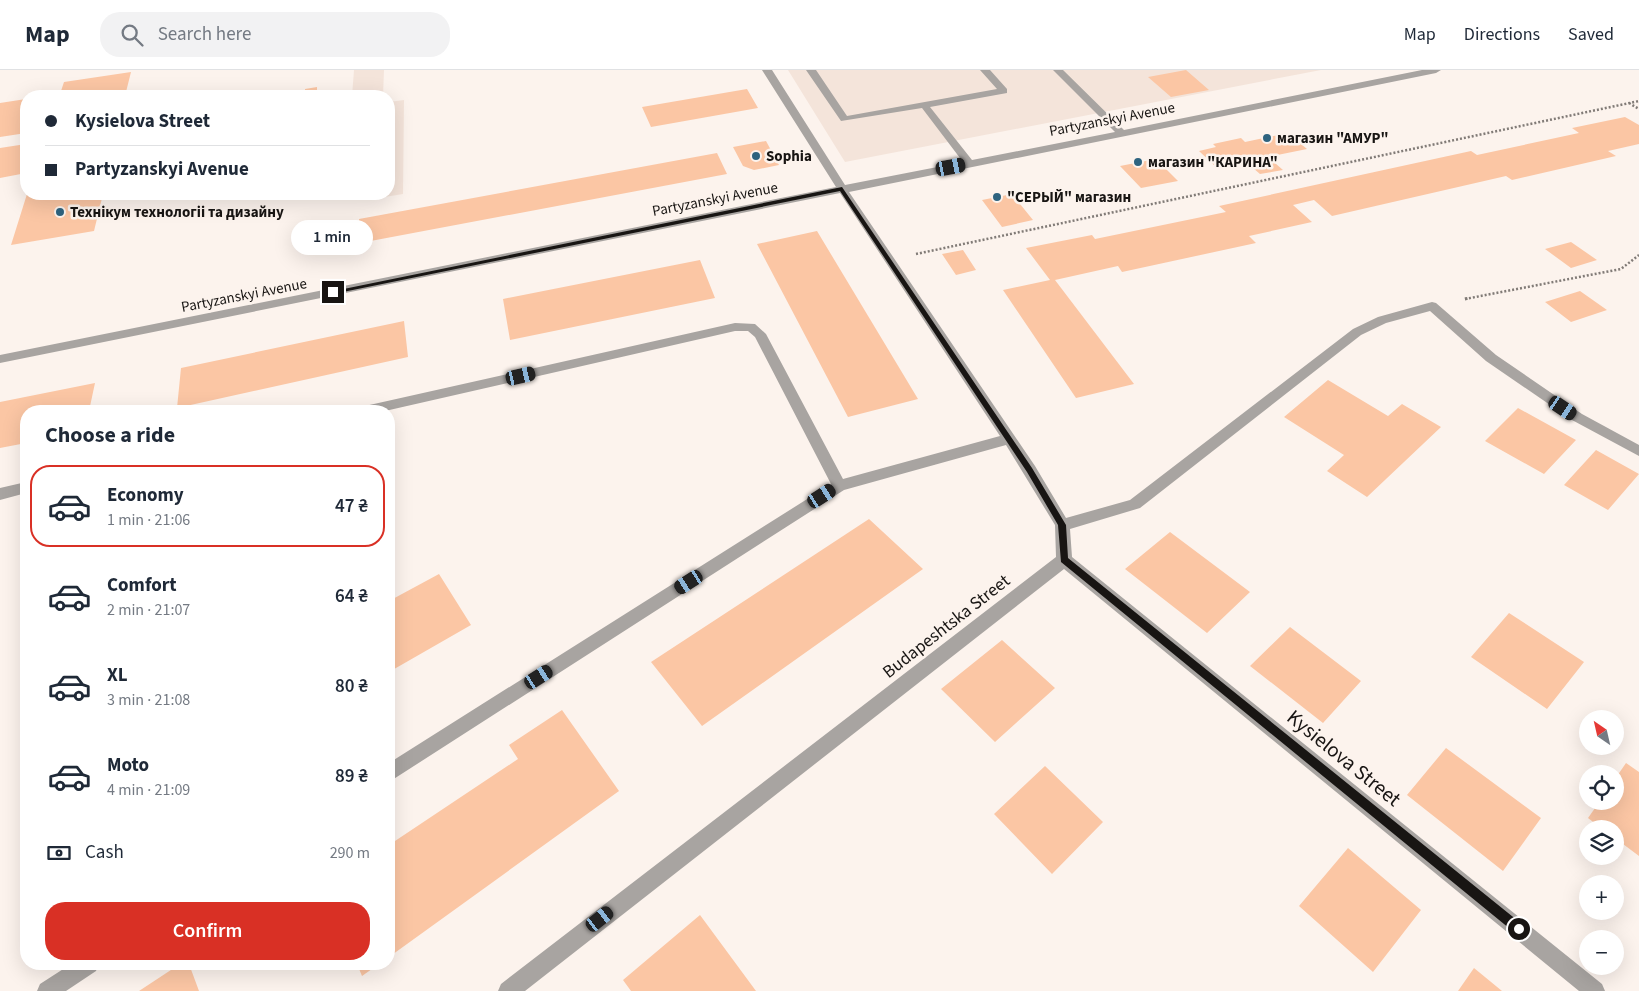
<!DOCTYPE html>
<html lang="en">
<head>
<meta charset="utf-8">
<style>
	body { margin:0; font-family:"Source Sans 3",sans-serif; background:#f2f2f3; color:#1f2937; height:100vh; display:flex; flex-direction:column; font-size:19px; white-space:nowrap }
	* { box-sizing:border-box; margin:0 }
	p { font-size:16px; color:#747a83 }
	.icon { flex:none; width:28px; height:28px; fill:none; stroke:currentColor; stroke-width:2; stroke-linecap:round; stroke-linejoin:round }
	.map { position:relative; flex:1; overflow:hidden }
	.sheet { position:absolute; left:20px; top:335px; width:375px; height:565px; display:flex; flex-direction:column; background:#fff; border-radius:20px; box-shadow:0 5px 20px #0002 }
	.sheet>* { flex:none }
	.banner { position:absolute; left:20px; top:20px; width:375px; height:110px; border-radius:20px; box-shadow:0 5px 20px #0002; display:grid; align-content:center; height:110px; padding:0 25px; background:#fff }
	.needle { width:32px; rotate:326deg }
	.controls { position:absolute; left:1579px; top:640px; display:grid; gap:10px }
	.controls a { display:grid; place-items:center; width:45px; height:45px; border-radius:50%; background:#fff; box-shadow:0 5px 20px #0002; font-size:25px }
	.end { position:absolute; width:22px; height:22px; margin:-11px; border:6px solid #181513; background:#fff; box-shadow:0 0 0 2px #fff }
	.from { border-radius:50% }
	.bubble { position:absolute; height:35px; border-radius:18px; background:#fff; box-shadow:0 5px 20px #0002; font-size:16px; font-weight:600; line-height:35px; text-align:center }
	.car { position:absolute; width:15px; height:30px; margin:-15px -8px; border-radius:6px; box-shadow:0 0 4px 1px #0007; background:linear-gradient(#222 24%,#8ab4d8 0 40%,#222 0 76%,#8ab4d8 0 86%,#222 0) }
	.banner b { display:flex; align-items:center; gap:18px; height:48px; font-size:19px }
	.banner b+b { border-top:1px solid #e0e1e3 }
	.banner i { width:12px; height:12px; background:#1f2937 }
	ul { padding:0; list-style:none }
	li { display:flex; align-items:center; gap:15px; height:82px; margin:0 10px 8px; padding:0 15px; border:2px solid transparent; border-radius:20px }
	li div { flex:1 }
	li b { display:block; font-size:19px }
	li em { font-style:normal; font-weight:600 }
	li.active { border-color:#d93025 }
	li>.icon { width:45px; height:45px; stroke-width:1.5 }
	h2 { padding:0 25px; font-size:22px; line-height:60px }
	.pay { display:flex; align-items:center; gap:12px; height:55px; padding:0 25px; font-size:19px }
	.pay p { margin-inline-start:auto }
	.button { display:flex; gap:10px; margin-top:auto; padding:10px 25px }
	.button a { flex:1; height:58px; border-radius:20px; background:#d93025; color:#fff; font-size:20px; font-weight:600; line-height:58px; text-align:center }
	header { display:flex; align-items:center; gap:30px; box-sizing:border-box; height:70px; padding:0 25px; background:#fff; border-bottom:1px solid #e0e1e3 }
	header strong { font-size:24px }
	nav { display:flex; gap:28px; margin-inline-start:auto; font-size:18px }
	.search { width:350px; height:45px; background:#f2f2f3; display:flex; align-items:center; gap:12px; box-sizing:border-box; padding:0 18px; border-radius:20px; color:#747a83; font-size:19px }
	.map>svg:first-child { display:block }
	.built { fill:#f4e4da }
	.building { fill:#fbc6a4 }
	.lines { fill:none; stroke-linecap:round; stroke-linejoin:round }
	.path-far1 { stroke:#817b77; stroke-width:2.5; stroke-dasharray:2 2; stroke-linecap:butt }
	.path { stroke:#817b77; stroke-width:3; stroke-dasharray:2.5 2.5; stroke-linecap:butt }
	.minor { fill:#a8a4a1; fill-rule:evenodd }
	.route { fill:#181513 }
	.poi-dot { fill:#2e637f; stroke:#fcf3ed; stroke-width:2 }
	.labels { text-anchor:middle; stroke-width:5; stroke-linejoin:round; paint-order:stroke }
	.far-street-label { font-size:15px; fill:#181513; stroke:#fcf3ed }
	.far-poi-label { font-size:15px; font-weight:bold; fill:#181513; stroke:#fcf3ed; text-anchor:start }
	.street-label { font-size:18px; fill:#181513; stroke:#fcf3ed }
	.near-street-label { font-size:21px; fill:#181513; stroke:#fcf3ed }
</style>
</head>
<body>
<header>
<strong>Map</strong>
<div class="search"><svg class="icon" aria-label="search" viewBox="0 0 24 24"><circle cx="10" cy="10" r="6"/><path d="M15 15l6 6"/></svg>Search here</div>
<nav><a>Map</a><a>Directions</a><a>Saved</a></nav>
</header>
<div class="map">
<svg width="1639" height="921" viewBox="0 0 1639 921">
	<rect width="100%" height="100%" fill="#fcf3ed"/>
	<path class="built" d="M354,0H384L383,26H352Z
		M788,0H1321L845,92Z
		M404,30L403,124L366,130V124H389V32Z"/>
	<path class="building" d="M1186,0L1209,20L1171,27L1148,7Z
		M131,2L125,26H52L60,24L64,12Z
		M317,17V26H305V19Z
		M747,19L758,38L651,57L642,37Z
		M26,29V63L0,67V33Z
		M1625,47L1639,55V74L1608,81L1616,86L1512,110L1506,106L1332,146L1314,130L1293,135L1312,152L1249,166L1256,173L1122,202L1118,196L1055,210L1134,314L1076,328L1003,220L1050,210L1026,178L1092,165L1095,169L1226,142L1219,136L1471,81L1477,85L1579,63L1572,58Z
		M1288,63L1307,79L1268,87L1283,100L1260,104L1246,92L1217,98L1199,81L1216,77L1213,74L1241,68L1245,72Z
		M766,71L779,95L754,100L743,96L733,77Z
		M26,74V103L0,108V78Z
		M717,83L727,104L360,173L359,149Z
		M1156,89L1178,111L1141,118L1120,96Z
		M27,124H103L94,161L11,175Z
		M1012,124L1033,150L1002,157L982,130Z
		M817,161L918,329L848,347L757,174Z
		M1571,172L1597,190L1571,198L1545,179Z
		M963,180L976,200L956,205L942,184Z
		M700,190L715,228L510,270L503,229Z
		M1580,221L1607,240L1571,252L1545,232Z
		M404,251L408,287L177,338L181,298Z
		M1328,310L1388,346L1402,334L1441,357L1367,427L1327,401L1344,385L1284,347Z
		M95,313L89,341H26V373L0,378V332Z
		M1518,338L1576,370L1544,404L1485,371Z
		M1596,380L1639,404L1608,440L1564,415Z
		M869,449L923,499L702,656L651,592Z
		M1170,462L1250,522L1207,563L1125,499Z
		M439,504L471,555L389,602V531Z
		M1509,543L1584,592L1547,639L1471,587Z
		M1290,557L1361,611L1323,653L1250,596Z
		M1002,570L1055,618L995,672L941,619Z
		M562,640L619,721L389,887V775L518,689L509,675Z
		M1446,678L1541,748L1503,801L1407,725Z
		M1626,693L1639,702V786L1615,768V759H1602L1588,748L1600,731H1615V709Z
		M1045,696L1103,752L1052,804L994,744Z
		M1348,778L1421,840L1373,902L1299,836Z
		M700,845L756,921H631L623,910Z
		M180,894H189L199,921H139Z
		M357,894H379L362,906Z
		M1474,898L1502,921H1458Z"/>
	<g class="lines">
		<path class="path-far1" d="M1629,33L1639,39
			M916,184L1639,31
			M1465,229L1621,199L1639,185"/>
		<path class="path" d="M1465,229L1469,228"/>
		<path class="minor" d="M762,0H772L845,115L963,92L922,38L841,51L806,0H816L847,46L997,19L980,0H990L1007,19V23L930,37L972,90L1115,62L1053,0H1063L1124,60L1422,0H1441L1436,3L849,122L1035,396L1066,448L1130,430L1353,259L1378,247L1432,232L1436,233L1496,285L1582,344L1639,375V386L1572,350L1486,291L1430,241L1386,253L1361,265L1140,438L1070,459L1072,487L1602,914L1605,921H1579L1064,499L525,921H498L501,914L1056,487L1055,455L1006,375L844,420L389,712V693L831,414L755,267L748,261H735L385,341H358L365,336L735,253L755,254L766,264L843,409L1000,366L840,123L0,293V285L836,117Z
			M26,412V423L0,430V418Z
			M71,894H99L96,901L66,921H37L40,914Z"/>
	</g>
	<path class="route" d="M842,117L1032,398L1066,455L1068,488L1523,855V863H1515L1061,492L1058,455L1027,402L840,121L333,224L329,222Z"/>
	<g class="poi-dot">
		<circle cx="1267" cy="68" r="5"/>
		<circle cx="756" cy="86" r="5"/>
		<circle cx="1138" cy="92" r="5"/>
		<circle cx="997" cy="127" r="5"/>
		<circle cx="60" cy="142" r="5"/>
	</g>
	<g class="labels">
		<g class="far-street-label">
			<text transform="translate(1112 49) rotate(-11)" y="5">Partyzanskyi Avenue</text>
			<text transform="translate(715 129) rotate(-11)" y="5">Partyzanskyi Avenue</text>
			<text transform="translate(244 225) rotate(-11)" y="5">Partyzanskyi Avenue</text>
		</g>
		<g class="far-poi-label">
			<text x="1277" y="73">магазин "АМУР"</text>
			<text x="766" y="91">Sophia</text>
			<text x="1148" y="97">магазин "КАРИНА"</text>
			<text x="1007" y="132">"СЕРЫЙ" магазин</text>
			<text x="70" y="147">Технікум технологіі та дизайну</text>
		</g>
		<g class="street-label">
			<text transform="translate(946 556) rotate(-38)" y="6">Budapeshtska Street</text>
		</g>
		<g class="near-street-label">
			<text transform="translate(1344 688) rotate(39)" y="7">Kysielova Street</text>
		</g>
	</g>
</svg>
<div class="controls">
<a><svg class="needle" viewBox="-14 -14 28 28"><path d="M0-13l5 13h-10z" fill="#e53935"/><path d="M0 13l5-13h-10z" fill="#747a83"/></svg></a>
<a><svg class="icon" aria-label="locate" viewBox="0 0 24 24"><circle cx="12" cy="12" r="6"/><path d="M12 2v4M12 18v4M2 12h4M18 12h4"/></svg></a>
<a><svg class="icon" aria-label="layers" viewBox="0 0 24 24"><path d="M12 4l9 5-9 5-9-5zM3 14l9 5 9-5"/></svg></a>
<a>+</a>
<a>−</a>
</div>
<i class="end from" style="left:1519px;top:859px"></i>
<i class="end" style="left:333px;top:222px"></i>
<div class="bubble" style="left:291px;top:150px;width:82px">1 min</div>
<i class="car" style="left:951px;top:97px;rotate:79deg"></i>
<i class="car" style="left:521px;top:306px;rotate:77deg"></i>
<i class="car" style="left:1563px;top:338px;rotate:124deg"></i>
<i class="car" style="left:822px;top:426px;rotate:57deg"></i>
<i class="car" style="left:689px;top:512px;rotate:238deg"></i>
<i class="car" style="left:539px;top:607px;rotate:58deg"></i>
<i class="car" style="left:600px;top:849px;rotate:52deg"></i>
<div class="banner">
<b><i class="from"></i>Kysielova Street</b>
<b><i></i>Partyzanskyi Avenue</b>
</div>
<section class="sheet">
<h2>Choose a ride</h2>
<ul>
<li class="active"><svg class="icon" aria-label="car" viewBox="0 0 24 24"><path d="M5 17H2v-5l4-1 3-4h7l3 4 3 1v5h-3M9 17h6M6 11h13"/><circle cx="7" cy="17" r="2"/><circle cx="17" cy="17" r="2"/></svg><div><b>Economy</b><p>1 min · 21:06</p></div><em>47 ₴</em></li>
<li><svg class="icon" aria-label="car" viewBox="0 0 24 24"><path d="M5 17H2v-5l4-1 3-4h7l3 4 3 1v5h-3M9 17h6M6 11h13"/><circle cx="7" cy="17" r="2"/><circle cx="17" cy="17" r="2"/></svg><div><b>Comfort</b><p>2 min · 21:07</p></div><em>64 ₴</em></li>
<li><svg class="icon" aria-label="car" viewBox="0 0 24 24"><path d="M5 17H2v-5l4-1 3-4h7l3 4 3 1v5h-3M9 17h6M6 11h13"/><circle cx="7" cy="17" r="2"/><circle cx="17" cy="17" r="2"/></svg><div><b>XL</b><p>3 min · 21:08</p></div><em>80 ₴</em></li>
<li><svg class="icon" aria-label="car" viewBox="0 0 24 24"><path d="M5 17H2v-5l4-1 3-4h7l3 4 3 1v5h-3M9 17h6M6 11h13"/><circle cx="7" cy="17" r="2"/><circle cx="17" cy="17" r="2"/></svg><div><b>Moto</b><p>4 min · 21:09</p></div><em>89 ₴</em></li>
</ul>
<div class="pay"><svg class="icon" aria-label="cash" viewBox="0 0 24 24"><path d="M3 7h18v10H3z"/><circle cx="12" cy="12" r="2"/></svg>Cash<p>290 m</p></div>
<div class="button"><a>Confirm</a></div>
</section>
</div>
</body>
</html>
